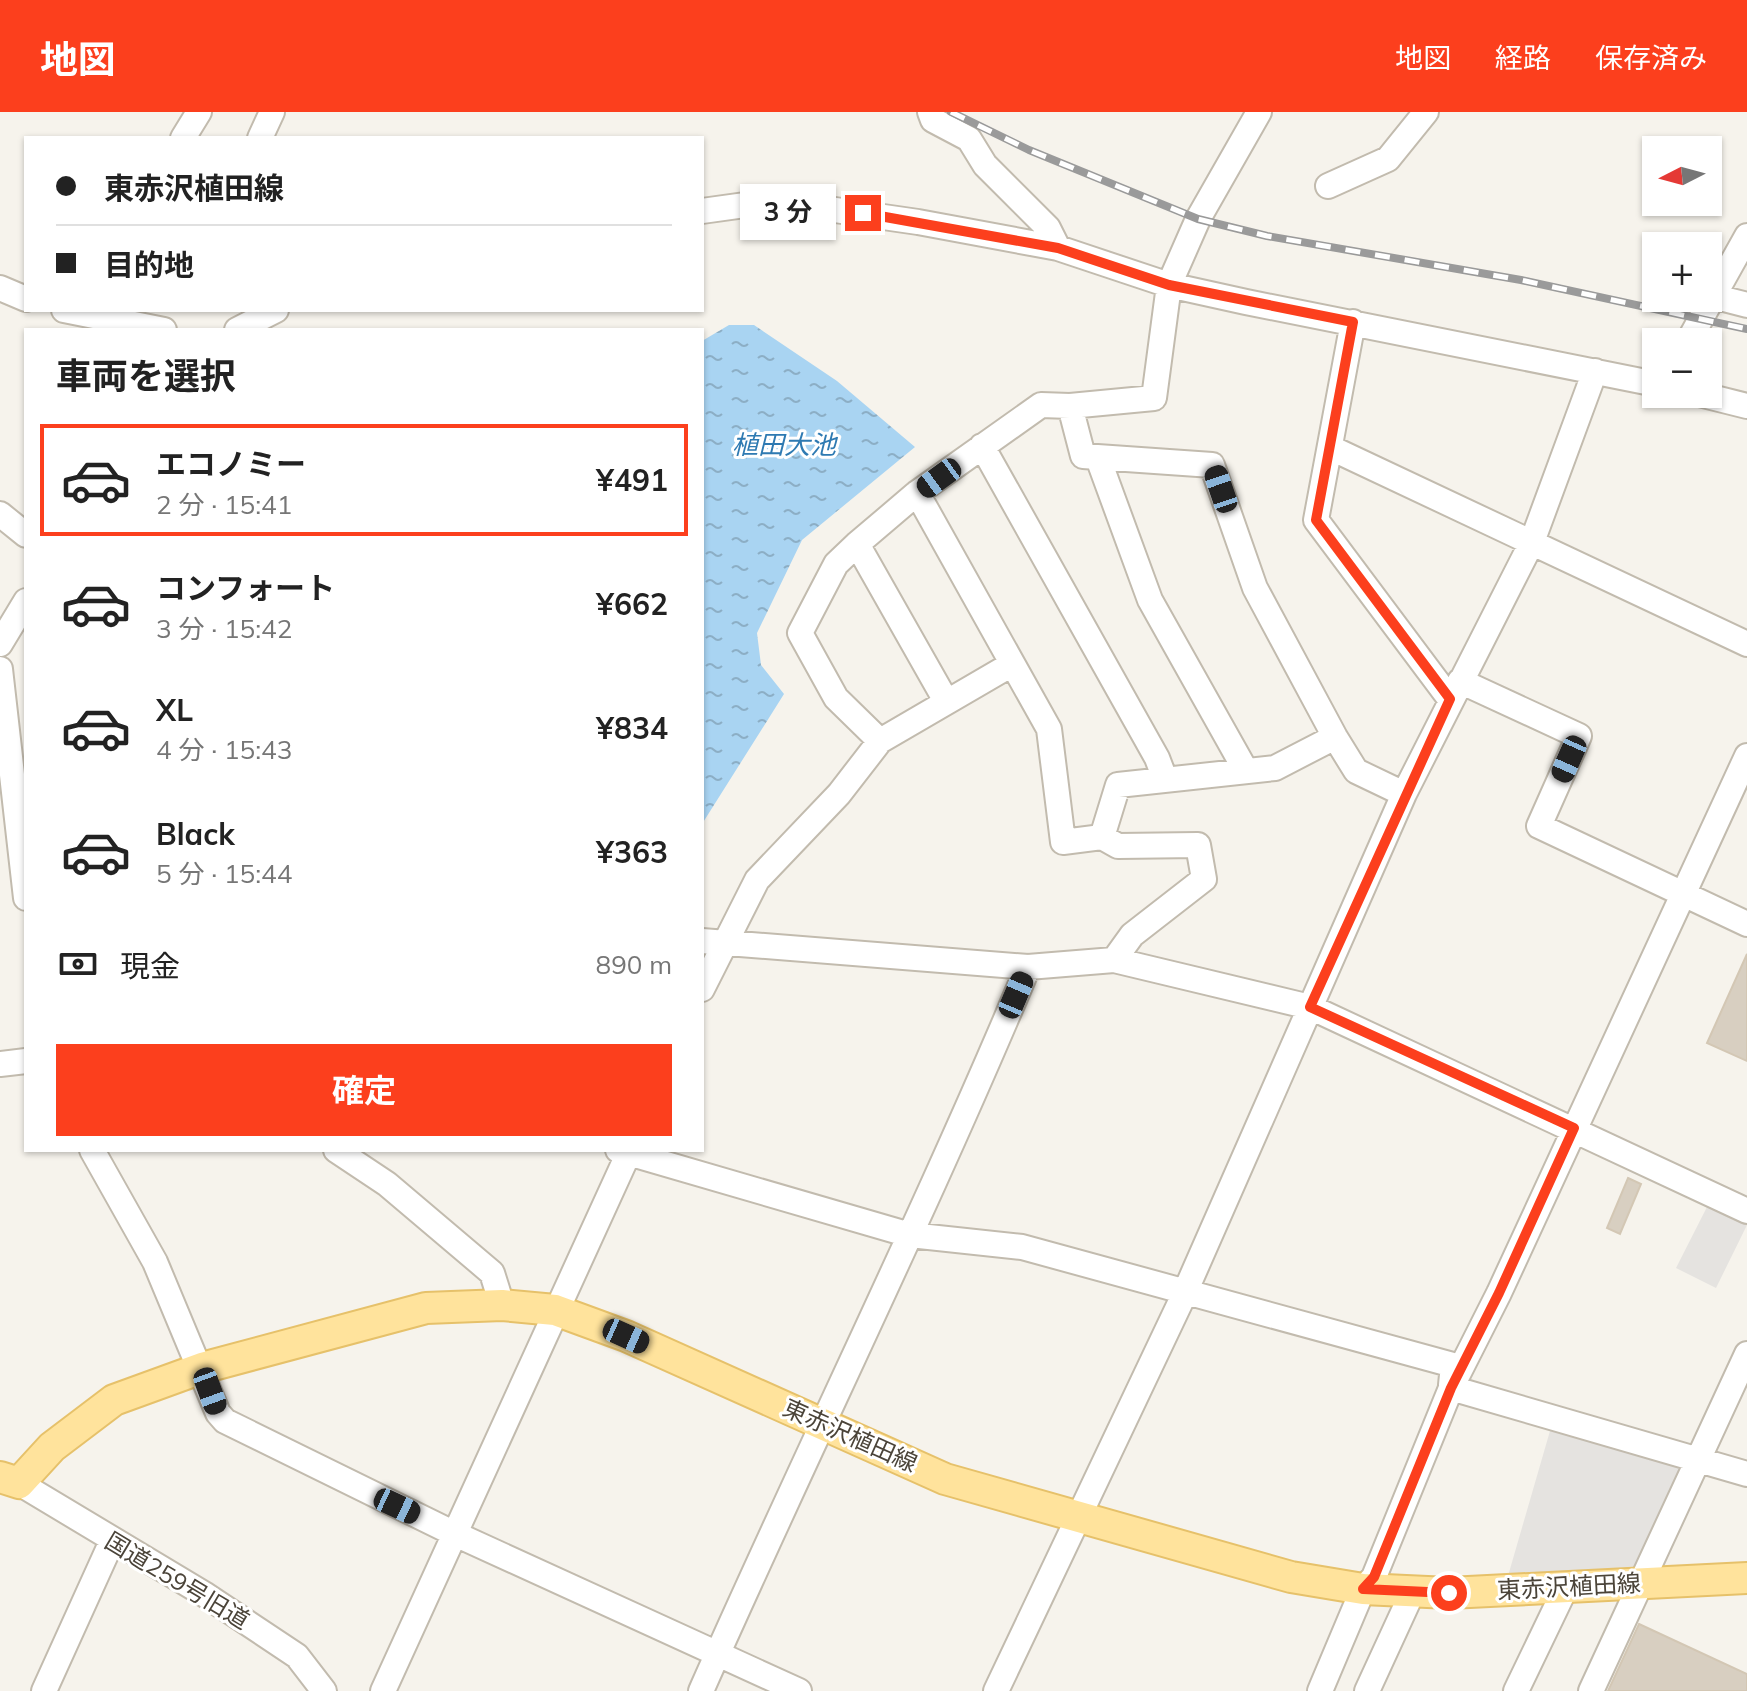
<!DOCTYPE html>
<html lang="ja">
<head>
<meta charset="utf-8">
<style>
	body { margin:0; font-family:Mulish,"Noto Sans JP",sans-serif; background:#f6f6f6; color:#222; height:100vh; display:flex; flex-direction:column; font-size:30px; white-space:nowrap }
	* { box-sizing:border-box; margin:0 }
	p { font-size:26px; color:#767676 }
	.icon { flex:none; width:44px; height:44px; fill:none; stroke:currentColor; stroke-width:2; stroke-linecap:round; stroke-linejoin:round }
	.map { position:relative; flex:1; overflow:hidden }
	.drawer { position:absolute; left:24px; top:216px; width:680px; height:824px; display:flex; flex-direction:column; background:#fff; border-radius:0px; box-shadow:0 2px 6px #0004 }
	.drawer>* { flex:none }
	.banner { position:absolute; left:24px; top:24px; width:680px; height:176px; border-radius:0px; box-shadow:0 2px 6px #0004; display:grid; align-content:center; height:176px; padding:0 32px; background:#fff }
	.needle { width:52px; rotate:264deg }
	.controls { position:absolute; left:1642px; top:24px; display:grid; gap:16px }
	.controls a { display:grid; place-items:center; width:80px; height:80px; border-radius:0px; background:#fff; box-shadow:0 2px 6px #0004; font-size:40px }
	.end { position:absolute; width:36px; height:36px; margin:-18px; border:10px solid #fc3f1d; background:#fff; box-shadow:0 0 0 4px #fff }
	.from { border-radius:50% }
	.bubble { position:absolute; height:56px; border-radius:0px; background:#fff; box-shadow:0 2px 6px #0004; font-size:26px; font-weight:700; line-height:56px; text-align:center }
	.car { position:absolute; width:24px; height:48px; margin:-24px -12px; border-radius:10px; box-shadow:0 0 6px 2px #0007; background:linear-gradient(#222 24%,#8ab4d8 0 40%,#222 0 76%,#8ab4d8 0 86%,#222 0) }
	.banner b { display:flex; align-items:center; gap:28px; height:76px; font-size:30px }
	.banner b+b { border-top:2px solid #e0e0e0 }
	.banner i { width:20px; height:20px; background:#222 }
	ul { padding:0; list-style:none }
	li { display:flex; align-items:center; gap:24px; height:112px; margin:0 16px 12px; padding:0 16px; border:4px solid transparent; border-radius:0px }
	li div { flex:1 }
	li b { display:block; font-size:30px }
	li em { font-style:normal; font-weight:700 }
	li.selected { border-color:#fc3f1d }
	li>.icon { width:72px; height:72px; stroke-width:1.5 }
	h2 { padding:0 32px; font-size:36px; line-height:96px }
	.pay { display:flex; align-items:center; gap:20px; height:88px; padding:0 32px; font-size:30px }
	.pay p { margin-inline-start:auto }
	.action { display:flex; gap:16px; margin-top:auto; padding:16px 32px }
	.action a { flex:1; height:92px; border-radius:0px; background:#fc3f1d; color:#fff; font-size:32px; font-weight:700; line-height:92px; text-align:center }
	header { display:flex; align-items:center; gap:48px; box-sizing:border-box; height:112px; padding:0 40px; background:#fc3f1d; color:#fff }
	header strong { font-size:38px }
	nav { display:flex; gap:44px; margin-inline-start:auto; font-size:28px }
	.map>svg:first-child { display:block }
	.parking { fill:#e5e3e0 }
	.water { fill:url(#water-ripples) }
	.building { fill:#d8cfc1; stroke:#d3c7b4; stroke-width:2 }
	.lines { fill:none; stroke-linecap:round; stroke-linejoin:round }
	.minor-casing { stroke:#c2bbae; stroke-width:28 }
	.major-casing { stroke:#e6c16a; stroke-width:34 }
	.minor { stroke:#fff; stroke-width:24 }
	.major { stroke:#ffe39c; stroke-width:30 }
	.rail-casing { stroke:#9a9a9a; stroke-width:8 }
	.rail { stroke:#fff; stroke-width:5; stroke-dasharray:15; stroke-linecap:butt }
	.route { stroke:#fc3f1d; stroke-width:10 }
	.labels { text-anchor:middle; stroke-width:6; stroke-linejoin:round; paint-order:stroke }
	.street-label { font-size:24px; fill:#4b4439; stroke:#fff }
	.water-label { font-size:26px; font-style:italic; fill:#2e7ab2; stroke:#fff }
</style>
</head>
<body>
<header>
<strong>地図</strong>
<nav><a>地図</a><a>経路</a><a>保存済み</a></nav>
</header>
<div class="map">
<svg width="1747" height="1579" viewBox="0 0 1747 1579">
	<defs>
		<pattern id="water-ripples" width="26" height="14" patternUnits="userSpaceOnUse" patternTransform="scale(2)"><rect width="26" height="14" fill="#a9d4f2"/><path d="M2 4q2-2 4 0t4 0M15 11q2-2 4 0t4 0" fill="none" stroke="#8caec5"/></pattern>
	</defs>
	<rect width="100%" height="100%" fill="#f6f3ec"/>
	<path class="parking" d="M1708,1093L1747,1113L1716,1176L1676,1156Z
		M1552,1312L1689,1351L1640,1451L1634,1455L1508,1464Z"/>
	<path class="water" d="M729,213H754L837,269L915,335L802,428L757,521L761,553L784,582L702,712V229Z"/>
	<path class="building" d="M1747,842V949L1707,931Z
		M1628,1066L1641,1072L1620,1122L1607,1116Z
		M1639,1512L1747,1562V1579H1608Z"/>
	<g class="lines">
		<g class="minor-casing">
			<path id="minor" d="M930,0L933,8L969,27L985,53L1048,116L1058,136
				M183,26L199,0
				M260,26L272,0
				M1328,74L1388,47L1426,0
				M702,99L773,89L918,110L1058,136L1169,173L1246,190L1656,272
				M0,176L26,187
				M1716,185L1747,193
				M64,198L164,218
				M1353,210L1316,408L1450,587
				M237,218L276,198
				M1688,230L1747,124
				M1699,282L1747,294
				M1070,294L1083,344L1212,353L1255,476L1335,625L1356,659L1404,682
				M982,334L1157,646L1165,667
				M1331,336L1747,532
				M1098,346L1150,488L1246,659
				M917,381L1049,617L1063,730L1102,725L1118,734L1198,733L1204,767L1132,823L1114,848
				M0,402L26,423
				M857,432L946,589
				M0,532L26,489
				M0,557L26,786
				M1460,569L1579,624L1539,714L1747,812
				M880,629L836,586L800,521L836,452L857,432L917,381L1041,293L1070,294L1154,286L1169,173L1198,107L1259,0
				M1102,725L1118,673L1275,656L1335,625
				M702,829L1028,855L1114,848L1310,895L1747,1099
				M702,877L757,768L839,682L880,629L1012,552
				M0,952L26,949
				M92,1038L155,1150L218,1301L225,1309L453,1421L799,1579
				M336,1038L387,1072L492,1161L502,1193
				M618,1038L910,1123L1022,1135L1453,1253L1451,1273
				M1451,1276L1747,1362
				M19,1371L204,1482L297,1544L324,1579
				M44,1579L112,1429
				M383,1579L630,1038
				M701,1579C808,1337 926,1099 1028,855
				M996,1579L1182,1187L1404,682L1532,430L1595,259
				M1320,1579L1363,1477L1374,1465L1451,1276L1499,1181L1747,644
				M1367,1579L1413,1479
				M1516,1579L1566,1475
				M1591,1579L1747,1242"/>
		</g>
		<g class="major-casing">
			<path id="major" d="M0,1365L19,1371L52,1335L114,1288L202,1256L426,1196L502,1193L555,1198L626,1224L945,1367L1291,1465L1363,1477L1449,1481L1747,1466"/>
		</g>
		<use href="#minor" class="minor"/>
		<use href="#major" class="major"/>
		<g class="rail-casing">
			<path id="rail" d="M951,0L1029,38L1198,107L1267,124L1521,168L1747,217"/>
		</g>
		<use href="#rail" class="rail"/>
	</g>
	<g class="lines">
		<path class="route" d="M863,101L1058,136L1169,173L1353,210L1316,408L1450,587L1310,895L1574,1016L1499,1181L1451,1276L1374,1465L1363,1477L1449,1481"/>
	</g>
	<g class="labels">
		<g class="street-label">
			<text transform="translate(850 1324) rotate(24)" y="8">東赤沢植田線</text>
			<text transform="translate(177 1469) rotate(31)" y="8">国道259号旧道</text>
			<text transform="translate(1569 1475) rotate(-3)" y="8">東赤沢植田線</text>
		</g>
		<g class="water-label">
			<text x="784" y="342">植田大池</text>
		</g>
	</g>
</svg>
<div class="controls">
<a><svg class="needle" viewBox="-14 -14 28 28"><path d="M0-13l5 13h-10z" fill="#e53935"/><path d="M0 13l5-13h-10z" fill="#767676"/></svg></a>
<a>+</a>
<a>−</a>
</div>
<i class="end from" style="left:1449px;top:1481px"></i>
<i class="end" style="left:863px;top:101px"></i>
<div class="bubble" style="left:740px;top:72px;width:96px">3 分</div>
<i class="car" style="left:939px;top:366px;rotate:234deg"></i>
<i class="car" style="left:1221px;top:377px;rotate:341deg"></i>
<i class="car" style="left:1569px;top:647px;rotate:204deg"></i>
<i class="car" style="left:1016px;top:883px;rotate:23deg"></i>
<i class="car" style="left:626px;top:1224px;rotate:114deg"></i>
<i class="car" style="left:210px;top:1279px;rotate:160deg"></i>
<i class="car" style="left:397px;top:1394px;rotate:115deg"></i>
<div class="banner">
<b><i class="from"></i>東赤沢植田線</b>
<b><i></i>目的地</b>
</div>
<section class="drawer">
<h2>車両を選択</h2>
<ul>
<li class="selected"><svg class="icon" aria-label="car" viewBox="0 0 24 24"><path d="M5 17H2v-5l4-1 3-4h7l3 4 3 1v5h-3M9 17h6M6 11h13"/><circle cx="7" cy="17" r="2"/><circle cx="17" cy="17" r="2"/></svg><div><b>エコノミー</b><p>2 分 · 15:41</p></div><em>¥491</em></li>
<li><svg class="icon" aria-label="car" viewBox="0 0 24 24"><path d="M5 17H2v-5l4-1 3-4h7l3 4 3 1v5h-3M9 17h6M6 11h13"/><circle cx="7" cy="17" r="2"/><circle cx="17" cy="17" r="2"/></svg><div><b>コンフォート</b><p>3 分 · 15:42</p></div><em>¥662</em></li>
<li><svg class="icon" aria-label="car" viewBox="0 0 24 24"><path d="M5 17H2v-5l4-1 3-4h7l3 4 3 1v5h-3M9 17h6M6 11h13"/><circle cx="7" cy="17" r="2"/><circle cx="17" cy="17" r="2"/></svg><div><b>XL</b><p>4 分 · 15:43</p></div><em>¥834</em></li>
<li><svg class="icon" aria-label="car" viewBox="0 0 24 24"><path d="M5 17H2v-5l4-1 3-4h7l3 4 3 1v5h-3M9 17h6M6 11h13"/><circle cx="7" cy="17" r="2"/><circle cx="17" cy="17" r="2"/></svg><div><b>Black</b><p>5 分 · 15:44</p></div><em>¥363</em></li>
</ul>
<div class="pay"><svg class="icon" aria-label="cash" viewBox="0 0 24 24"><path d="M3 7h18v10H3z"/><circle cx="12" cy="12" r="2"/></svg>現金<p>890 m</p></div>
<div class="action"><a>確定</a></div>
</section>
</div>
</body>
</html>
